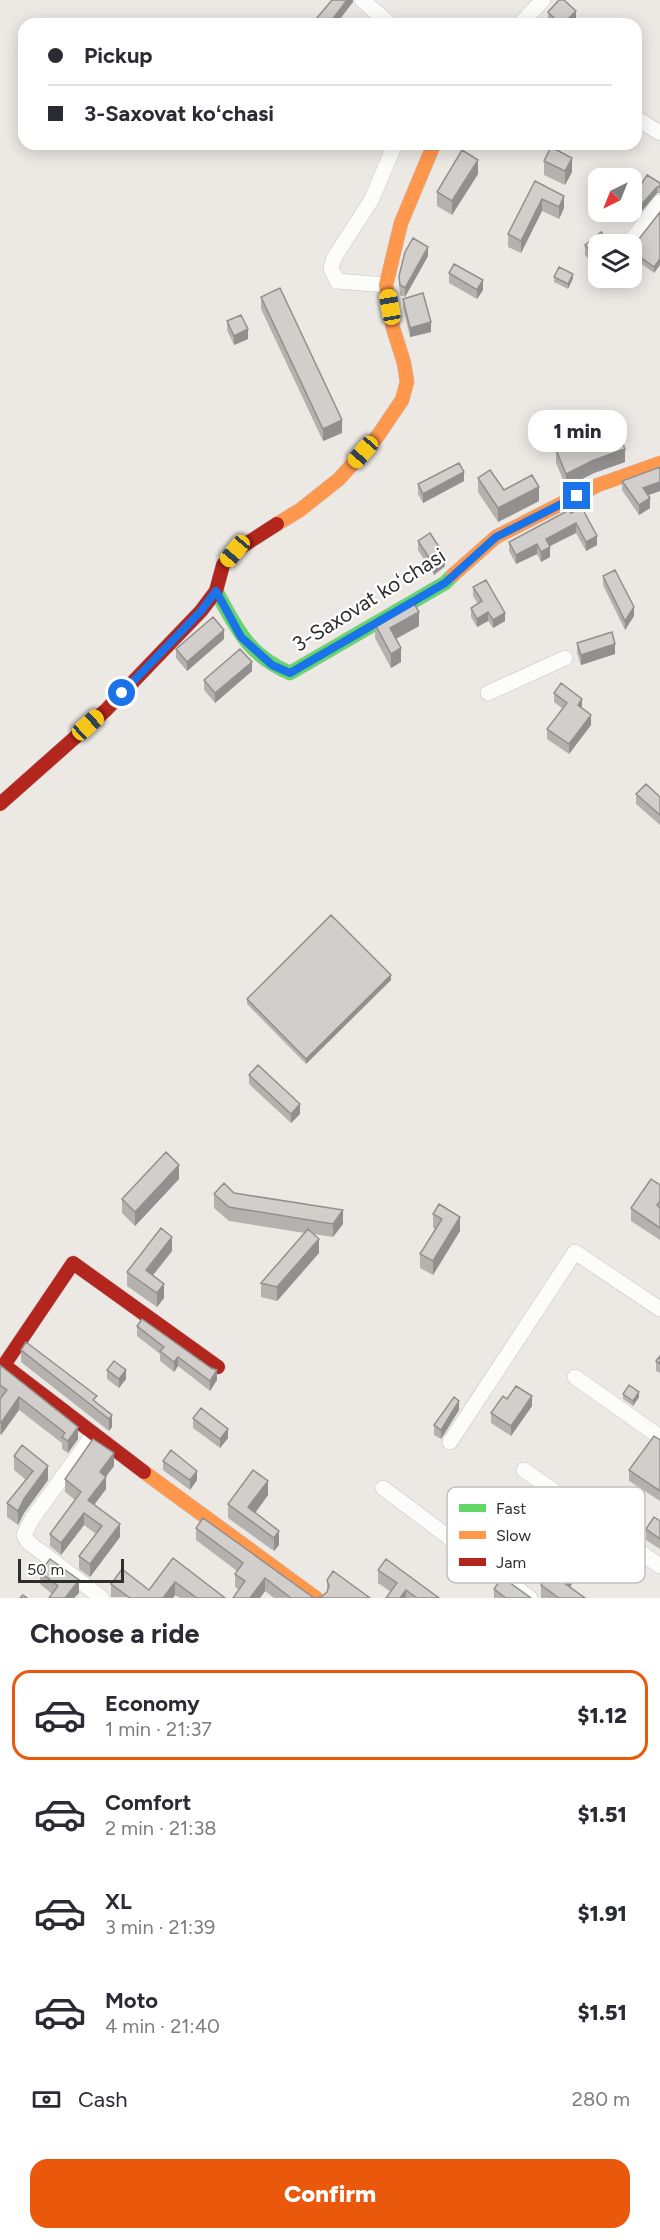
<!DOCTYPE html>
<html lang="en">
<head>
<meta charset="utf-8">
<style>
	body { margin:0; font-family:Figtree,sans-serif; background:#f2f2f3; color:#2b2b33; height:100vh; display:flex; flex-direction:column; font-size:22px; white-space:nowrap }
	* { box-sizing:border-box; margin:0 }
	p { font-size:20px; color:#7c7c81 }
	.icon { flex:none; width:33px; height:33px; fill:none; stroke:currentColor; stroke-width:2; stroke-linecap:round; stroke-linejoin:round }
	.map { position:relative; height:1598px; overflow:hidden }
	.sheet { display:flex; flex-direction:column; background:#fff; flex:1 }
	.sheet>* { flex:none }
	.hud { position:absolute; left:18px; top:18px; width:624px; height:132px; border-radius:18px; box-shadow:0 3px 15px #0003; display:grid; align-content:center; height:132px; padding:0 30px; background:#fff }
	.needle { width:39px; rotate:223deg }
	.buttons { position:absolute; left:588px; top:168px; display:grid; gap:12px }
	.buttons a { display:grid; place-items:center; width:54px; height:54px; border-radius:12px; background:#fff; box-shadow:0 3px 15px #0003; font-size:30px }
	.scale { position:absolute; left:18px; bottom:15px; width:106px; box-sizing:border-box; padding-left:6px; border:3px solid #2e2e2e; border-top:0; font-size:16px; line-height:21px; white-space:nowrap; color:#2e2e2e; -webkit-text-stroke:4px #fff; paint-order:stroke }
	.end { position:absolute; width:27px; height:27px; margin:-14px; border:8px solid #1a73e8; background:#fff; box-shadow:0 0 0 3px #fff }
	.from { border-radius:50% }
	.bubble { position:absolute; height:42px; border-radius:18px; background:#fff; box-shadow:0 3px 15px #0003; font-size:20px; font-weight:800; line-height:42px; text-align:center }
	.car { position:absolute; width:18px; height:36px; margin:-18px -9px; border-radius:8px; box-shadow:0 0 4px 2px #0007; background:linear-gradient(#f5c518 24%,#345 0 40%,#f5c518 0 76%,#345 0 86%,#f5c518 0) }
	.hud b { display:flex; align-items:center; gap:21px; height:57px; font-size:22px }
	.hud b+b { border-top:2px solid #e1e1e2 }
	.hud i { width:15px; height:15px; background:#2b2b33 }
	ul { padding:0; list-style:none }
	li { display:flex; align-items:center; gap:18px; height:90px; margin:0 12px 9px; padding:0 18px; border:3px solid transparent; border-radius:18px }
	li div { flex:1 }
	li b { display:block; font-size:22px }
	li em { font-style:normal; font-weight:800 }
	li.selected { border-color:#ea580c }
	li>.icon { width:54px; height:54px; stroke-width:1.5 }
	h2 { padding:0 30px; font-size:27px; line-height:72px }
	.pay { display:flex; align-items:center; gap:15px; height:66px; padding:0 30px; font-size:22px }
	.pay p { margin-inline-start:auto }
	.action { display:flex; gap:12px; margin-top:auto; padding:12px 30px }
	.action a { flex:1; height:69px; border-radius:18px; background:#ea580c; color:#fff; font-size:24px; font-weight:800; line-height:69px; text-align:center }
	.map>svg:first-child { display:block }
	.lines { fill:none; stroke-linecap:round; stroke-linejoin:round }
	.street-casing { stroke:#c5c4c5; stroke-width:16 }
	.fast-casing { stroke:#c5c4c5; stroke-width:15 }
	.slow-casing { stroke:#c5c4c5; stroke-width:15 }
	.jam-casing { stroke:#c5c4c5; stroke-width:15 }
	.street { stroke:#fcfcfb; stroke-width:15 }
	.fast { stroke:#63d668; stroke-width:14 }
	.slow { stroke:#ff974d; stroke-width:14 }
	.jam { stroke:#b3261e; stroke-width:14 }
	.wall { fill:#b4b1af }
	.shaded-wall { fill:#92908e }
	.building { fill:#d1cecb; stroke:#92908e; stroke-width:1.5 }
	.route { stroke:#1a73e8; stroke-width:8 }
	.labels { text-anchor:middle; stroke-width:4.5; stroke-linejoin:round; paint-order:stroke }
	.street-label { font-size:21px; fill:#2e2e2e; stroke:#fff }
	.key { fill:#fff; stroke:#c0c0c0; stroke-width:1.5 }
	.key-label { font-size:16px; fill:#2e2e2e }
</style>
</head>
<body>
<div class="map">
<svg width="660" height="1598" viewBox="0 0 660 1598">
	<rect width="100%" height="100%" fill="#ece8e4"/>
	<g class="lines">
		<g class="street-casing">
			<path id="street" d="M362,0L390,24
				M520,24L543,0
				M636,118L660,133
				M629,244L660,202
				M386,285L337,281L331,268L334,258L372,199L395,144
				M488,693L565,658
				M575,1377L660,1437
				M93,1435L32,1519L24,1535L28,1542L102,1598
				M450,1442L575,1252L660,1309
				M524,1470L660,1566
				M383,1488L530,1598"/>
		</g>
		<g class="fast-casing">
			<path id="fast" d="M216,591C237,629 248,655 290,673L445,583L453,575"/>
		</g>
		<g class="slow-casing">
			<path id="slow" d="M277,524L300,510L339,479L377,437L402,400L407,382L404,363L393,328L386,285L401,223L434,144
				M453,575L496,537L598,485L660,463
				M144,1472L316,1598"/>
		</g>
		<g class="jam-casing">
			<path id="jam" d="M0,804L106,710L201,611L216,591L223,565L235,551L277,524
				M144,1472L4,1365L73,1263L218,1367"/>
		</g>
		<use href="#street" class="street"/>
		<use href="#fast" class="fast"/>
		<use href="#slow" class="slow"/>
		<use href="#jam" class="jam"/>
	</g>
	<path class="wall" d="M353,0V2L336,24H317V18Z
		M548,12L576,20L572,24H550L548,22Z
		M544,161L572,172L565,185L544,175Z
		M478,174L452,215L437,206V192Z
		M535,181L564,208L559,219L542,211L521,253L508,247V234Z
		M660,183V193H657L642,211L632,205V199Z
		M660,212L654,273L632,257V248Z
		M609,244L593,264L585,255V245Z
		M428,256L405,297L400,295L399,285V276Z
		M449,273L483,290L477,299L449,283Z
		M554,277L573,278L568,289L554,282Z
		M261,297L342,433L323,441L261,309Z
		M403,299L431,332L410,337L403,308Z
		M227,321L248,339L234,345L227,330Z
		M556,450L625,462L594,473L566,487L556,463Z
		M660,467V491L648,495L650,508L639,515L622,490V481Z
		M478,478L504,490L539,501L498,522L478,492Z
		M464,481L423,503L418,494V484Z
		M571,513L597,545L586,551L576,533L550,546V557L541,562L537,554L516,564L509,551V542Z
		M418,541L445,566L434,575L418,550Z
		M603,576L634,616L625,630L603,585Z
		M473,587L505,621L493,628L488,621L477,627L471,617V608L478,604L473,596Z
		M375,624L419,626L396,639L401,662L391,668L375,638Z
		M224,639L187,671L176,658V649Z
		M577,643L615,654L581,665L577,653Z
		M252,671L215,703L204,690V680Z
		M554,693L582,709L591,725L569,754L547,739V729L563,709L554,702Z
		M636,794L660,797V825L636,804Z
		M391,980L306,1064L247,1004V999Z
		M249,1075L300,1114L291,1123L249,1084Z
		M179,1179L135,1226L122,1213V1199Z
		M660,1185V1240L631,1221V1208Z
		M234,1193L343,1224L333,1237L314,1234L319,1253L277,1301L261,1297V1283L305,1233L229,1221L214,1208V1194Z
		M433,1214L460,1231L433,1275L420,1268V1254L435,1229L433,1228Z
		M172,1251L153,1275L164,1298L157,1307L127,1286V1272Z
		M137,1326L217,1380L210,1391L178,1366L174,1372L160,1361V1354L137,1336Z
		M21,1350L112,1415V1427L109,1431L21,1362Z
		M660,1356V1373L656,1371V1361Z
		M0,1365L78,1439L68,1453L62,1449V1443L19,1410L1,1435L0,1434V1399L1,1398L0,1397Z
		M107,1370L126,1379L119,1388L107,1379Z
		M623,1394L639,1397L633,1406L623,1399Z
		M507,1399L532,1406L511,1436L491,1423V1413Z
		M459,1410L441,1439L434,1435V1425Z
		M193,1418L228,1438L220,1448L193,1428Z
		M660,1440V1501L629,1481V1470Z
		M14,1456L48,1480L24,1513L18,1525L7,1517V1503L26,1480L14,1470Z
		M163,1461L197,1480L190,1490L163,1470Z
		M114,1466L106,1477V1489L94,1505L120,1537L90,1577L79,1569V1556L96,1534L84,1525L61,1555L50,1546V1534L75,1500L65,1492V1479Z
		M268,1495L255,1513L279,1545L274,1551L228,1518V1504Z
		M660,1521V1549L646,1540V1529Z
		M196,1528L314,1598L321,1597L327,1592V1580L370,1598H274L265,1591L260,1598H233L239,1590L235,1587V1574L237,1571L196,1540Z
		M474,1535L518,1563L511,1572L474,1544Z
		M173,1558L225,1598H180L175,1595L173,1598L111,1597V1584L149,1590Z
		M378,1570L439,1598H386L391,1592L378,1583Z
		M582,1570L570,1587L585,1598H541V1585Z
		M40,1572L79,1593L52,1594L40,1584Z
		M494,1589L531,1598H494Z"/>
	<path class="shaded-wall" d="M347,0H353V2L336,24H329Z
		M576,11V20L572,24H563Z
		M572,158V172L565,185V171Z
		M478,160V174L452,215V201Z
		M657,187V193L642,211V204Z
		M564,196V208L559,219V207Z
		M542,199V211L521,253V241Z
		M428,247V256L405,297V288Z
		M598,250V259L593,264V255Z
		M660,259V265L654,273V267Z
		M573,274V278L568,289V284Z
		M483,280V290L477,299V290Z
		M431,322V332L410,337V328Z
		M248,329V339L234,345V336Z
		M342,420V433L323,441V429Z
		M625,449V462L594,473L566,487V474L594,460Z
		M464,472V481L423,503V494Z
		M660,482V491L643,497V488Z
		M539,487V501L498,522V508Z
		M650,498V508L639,515V505Z
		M576,523V533L546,548V539Z
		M597,536V545L586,551V542Z
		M537,544V554L516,564V555Z
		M550,547V557L541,562V552Z
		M445,556V566L434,575V565Z
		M634,607V616L625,630V621Z
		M419,612V626L390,642V628Z
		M488,612V621L477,627V619Z
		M505,613V621L493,628V620Z
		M224,630V639L187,671V662Z
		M615,644V654L581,665V655Z
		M401,648V662L391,668V654Z
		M252,662V671L215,703V693Z
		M582,699V709L578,705Z
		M591,715V725L569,754V744Z
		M391,975V980L306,1064V1059Z
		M300,1104V1114L291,1123V1114Z
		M179,1165V1179L135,1226V1212Z
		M343,1210V1224L333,1237V1224Z
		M460,1217V1231L433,1275V1261Z
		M172,1237V1251L146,1284V1270Z
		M319,1239V1253L277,1301V1287Z
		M164,1284V1298L157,1307V1293Z
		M178,1357V1366L174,1372V1362Z
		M126,1370V1379L119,1388V1379Z
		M217,1370V1380L210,1391V1381Z
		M639,1392V1397L633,1406V1401Z
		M532,1396V1406L511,1436V1426Z
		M19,1397V1410L1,1435V1423Z
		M459,1401V1410L441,1439V1430Z
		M112,1415V1427L109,1431V1419Z
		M78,1427V1439L68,1453V1441Z
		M228,1429V1438L220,1448V1439Z
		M114,1453V1466L100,1484V1472Z
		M48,1466V1480L24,1513L18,1525V1511L24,1499Z
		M197,1471V1480L190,1490V1480Z
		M106,1477V1489L88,1513V1500Z
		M268,1481V1495L250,1520L248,1507Z
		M84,1513V1525L61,1555V1543Z
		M120,1524V1537L90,1577V1564Z
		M279,1531V1545L274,1551V1538Z
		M518,1553V1563L511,1572V1562Z
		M582,1556V1570L563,1596V1582Z
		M265,1578V1591L260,1598H250Z
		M79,1580V1593L74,1598H65Z
		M175,1582V1595L173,1598H163Z
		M406,1590V1598H400Z"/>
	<path class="building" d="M332,0H347L329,24H324L317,18Z
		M559,0H564L576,11L563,24H560L548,12Z
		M551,147L572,158L565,171L544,161Z
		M462,150L478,160L452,201L437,192Z
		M647,175L660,183V187H657L642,204L632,199Z
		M535,181L564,196L559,207L542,199L521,241L508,234Z
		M660,212V259L654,267L632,251V248Z
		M601,232L609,241L605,244H598V250L593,255L585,245Z
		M413,238L428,247L405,288L400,285L399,276L405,252Z
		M454,264L483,280L477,290L449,273Z
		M559,267L573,274L568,284L554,277Z
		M280,288L342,420L323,429L261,297Z
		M423,293L431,322L410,328L403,299Z
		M241,315L248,329L234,336L227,321Z
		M617,429L625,449L594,460L566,474L556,450Z
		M459,463L464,472L423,494L418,484Z
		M660,467V482L643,488L650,498L639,505L622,481Z
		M490,470L504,490L532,475L539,487L498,508L478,478Z
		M582,508L597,536L586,542L576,523L546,539L550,547L541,552L537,544L516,555L509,542L569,510L571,513Z
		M430,533L445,556L434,565L418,541Z
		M615,570L634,607L625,621L603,576Z
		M486,580L505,613L493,620L488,612L477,619L471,608L482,601L473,587Z
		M413,602L419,612L390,628L401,648L391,654L375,624Z
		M213,617L224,630L187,662L176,649Z
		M612,632L615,644L581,655L577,643Z
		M240,649L252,662L215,693L204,680Z
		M561,683L582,699L578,705L591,715L569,744L547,729L567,703L554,693Z
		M646,784L660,797V815L636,794Z
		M331,915L391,975L306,1059L247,999Z
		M258,1065L300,1104L291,1114L249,1075Z
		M166,1152L179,1165L135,1212L122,1199Z
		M651,1179L660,1185V1201L657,1205L660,1208V1228L631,1208Z
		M224,1183L234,1193L343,1210L333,1224L229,1207L214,1194Z
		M439,1204L460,1217L433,1261L420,1254L442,1219L433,1214Z
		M161,1228L172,1237L146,1270L164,1284L157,1293L127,1272Z
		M308,1229L319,1239L277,1287L261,1283Z
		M142,1319L211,1368L217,1370L210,1381L178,1357L174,1362L160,1351L164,1347L137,1326Z
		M26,1342L97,1396L93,1400L112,1415L109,1419L21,1350Z
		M660,1356V1364L656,1361Z
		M114,1361L126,1370L119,1379L107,1370Z
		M0,1365L78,1427L68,1441L62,1437L65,1433L19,1397L1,1423L0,1422V1399L7,1390L0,1385Z
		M629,1385L639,1392L633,1401L623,1394Z
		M516,1386L532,1396L511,1426L491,1413L503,1396L507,1399Z
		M454,1397L459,1401L441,1430L434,1425Z
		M201,1408L228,1429L220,1439L193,1418Z
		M654,1436L660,1440V1491L629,1470Z
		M93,1439L114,1453L100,1472L106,1477L88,1500L120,1524L90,1564L79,1556L102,1526L84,1513L61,1543L50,1534L81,1492L65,1479Z
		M22,1445L48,1466L24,1499L18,1511L7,1503L33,1471L14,1456Z
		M171,1450L197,1471L190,1480L163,1461Z
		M253,1470L268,1481L248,1507L279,1531L274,1538L228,1504Z
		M654,1517L660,1521V1539L646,1529Z
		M203,1518L314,1598L321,1597L327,1592L329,1586L327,1580L333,1571L370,1598H291L265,1578L250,1598H233L245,1581L235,1574L243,1563L196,1528Z
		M569,1547L582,1556L563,1582L585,1598H559L541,1585Z
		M173,1558L225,1598H197L175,1582L163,1598H130L111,1584L122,1569L149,1590Z
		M50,1559L79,1580L65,1598H49L58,1586L40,1572Z
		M386,1559L439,1598H417L406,1590L400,1598H386L397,1583L378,1570Z
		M502,1577L531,1598H506L494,1589Z
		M23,1595L27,1598H20Z"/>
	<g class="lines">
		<path class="route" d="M122,693L201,611L216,591L241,637L272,665L290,673L445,583L496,537L577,496"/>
	</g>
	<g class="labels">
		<g class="street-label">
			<text transform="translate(369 600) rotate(-32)" y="7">3-Saxovat koʻchasi</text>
		</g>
	</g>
	<rect x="447" y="1487" width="198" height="96" rx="9" class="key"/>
	<rect x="459" y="1504" width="27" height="8" fill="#63d668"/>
	<rect x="459" y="1531" width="27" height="8" fill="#ff974d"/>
	<rect x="459" y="1558" width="27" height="8" fill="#b3261e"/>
	<g class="key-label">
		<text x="496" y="1514">Fast</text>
		<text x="496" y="1541">Slow</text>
		<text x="496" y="1568">Jam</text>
	</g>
</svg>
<div class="buttons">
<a><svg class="needle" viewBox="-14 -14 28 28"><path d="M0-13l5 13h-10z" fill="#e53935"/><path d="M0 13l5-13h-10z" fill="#7c7c81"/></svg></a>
<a><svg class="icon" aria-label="layers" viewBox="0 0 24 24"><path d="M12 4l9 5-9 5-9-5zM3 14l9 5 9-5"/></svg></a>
</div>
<div class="scale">50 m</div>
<i class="end from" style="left:122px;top:693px"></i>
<i class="end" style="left:577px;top:496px"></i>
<div class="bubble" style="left:528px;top:410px;width:99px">1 min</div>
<i class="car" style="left:390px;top:307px;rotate:350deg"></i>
<i class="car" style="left:363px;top:452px;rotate:221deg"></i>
<i class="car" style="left:235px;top:551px;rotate:220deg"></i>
<i class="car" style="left:88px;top:725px;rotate:48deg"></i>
<div class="hud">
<b><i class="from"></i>Pickup</b>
<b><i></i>3-Saxovat koʻchasi</b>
</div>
</div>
<section class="sheet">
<h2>Choose a ride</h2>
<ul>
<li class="selected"><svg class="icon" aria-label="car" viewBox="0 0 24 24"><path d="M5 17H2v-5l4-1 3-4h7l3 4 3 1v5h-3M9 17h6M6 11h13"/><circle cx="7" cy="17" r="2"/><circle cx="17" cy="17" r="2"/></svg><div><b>Economy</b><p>1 min · 21:37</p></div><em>$1.12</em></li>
<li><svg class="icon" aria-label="car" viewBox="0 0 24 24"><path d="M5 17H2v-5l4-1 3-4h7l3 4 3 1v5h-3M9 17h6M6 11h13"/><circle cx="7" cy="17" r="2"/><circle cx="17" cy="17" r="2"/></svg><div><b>Comfort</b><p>2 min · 21:38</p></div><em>$1.51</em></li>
<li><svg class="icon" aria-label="car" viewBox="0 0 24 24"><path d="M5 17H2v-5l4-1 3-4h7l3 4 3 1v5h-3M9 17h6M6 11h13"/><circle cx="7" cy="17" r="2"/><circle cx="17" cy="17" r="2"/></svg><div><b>XL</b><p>3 min · 21:39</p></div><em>$1.91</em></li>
<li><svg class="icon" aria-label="car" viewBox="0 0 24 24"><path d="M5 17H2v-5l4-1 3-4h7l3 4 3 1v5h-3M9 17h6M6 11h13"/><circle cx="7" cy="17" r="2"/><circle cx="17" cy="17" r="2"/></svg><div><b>Moto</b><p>4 min · 21:40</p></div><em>$1.51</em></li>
</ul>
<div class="pay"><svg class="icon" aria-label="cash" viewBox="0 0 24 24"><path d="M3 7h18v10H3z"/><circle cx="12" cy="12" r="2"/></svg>Cash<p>280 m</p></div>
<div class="action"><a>Confirm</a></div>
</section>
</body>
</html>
